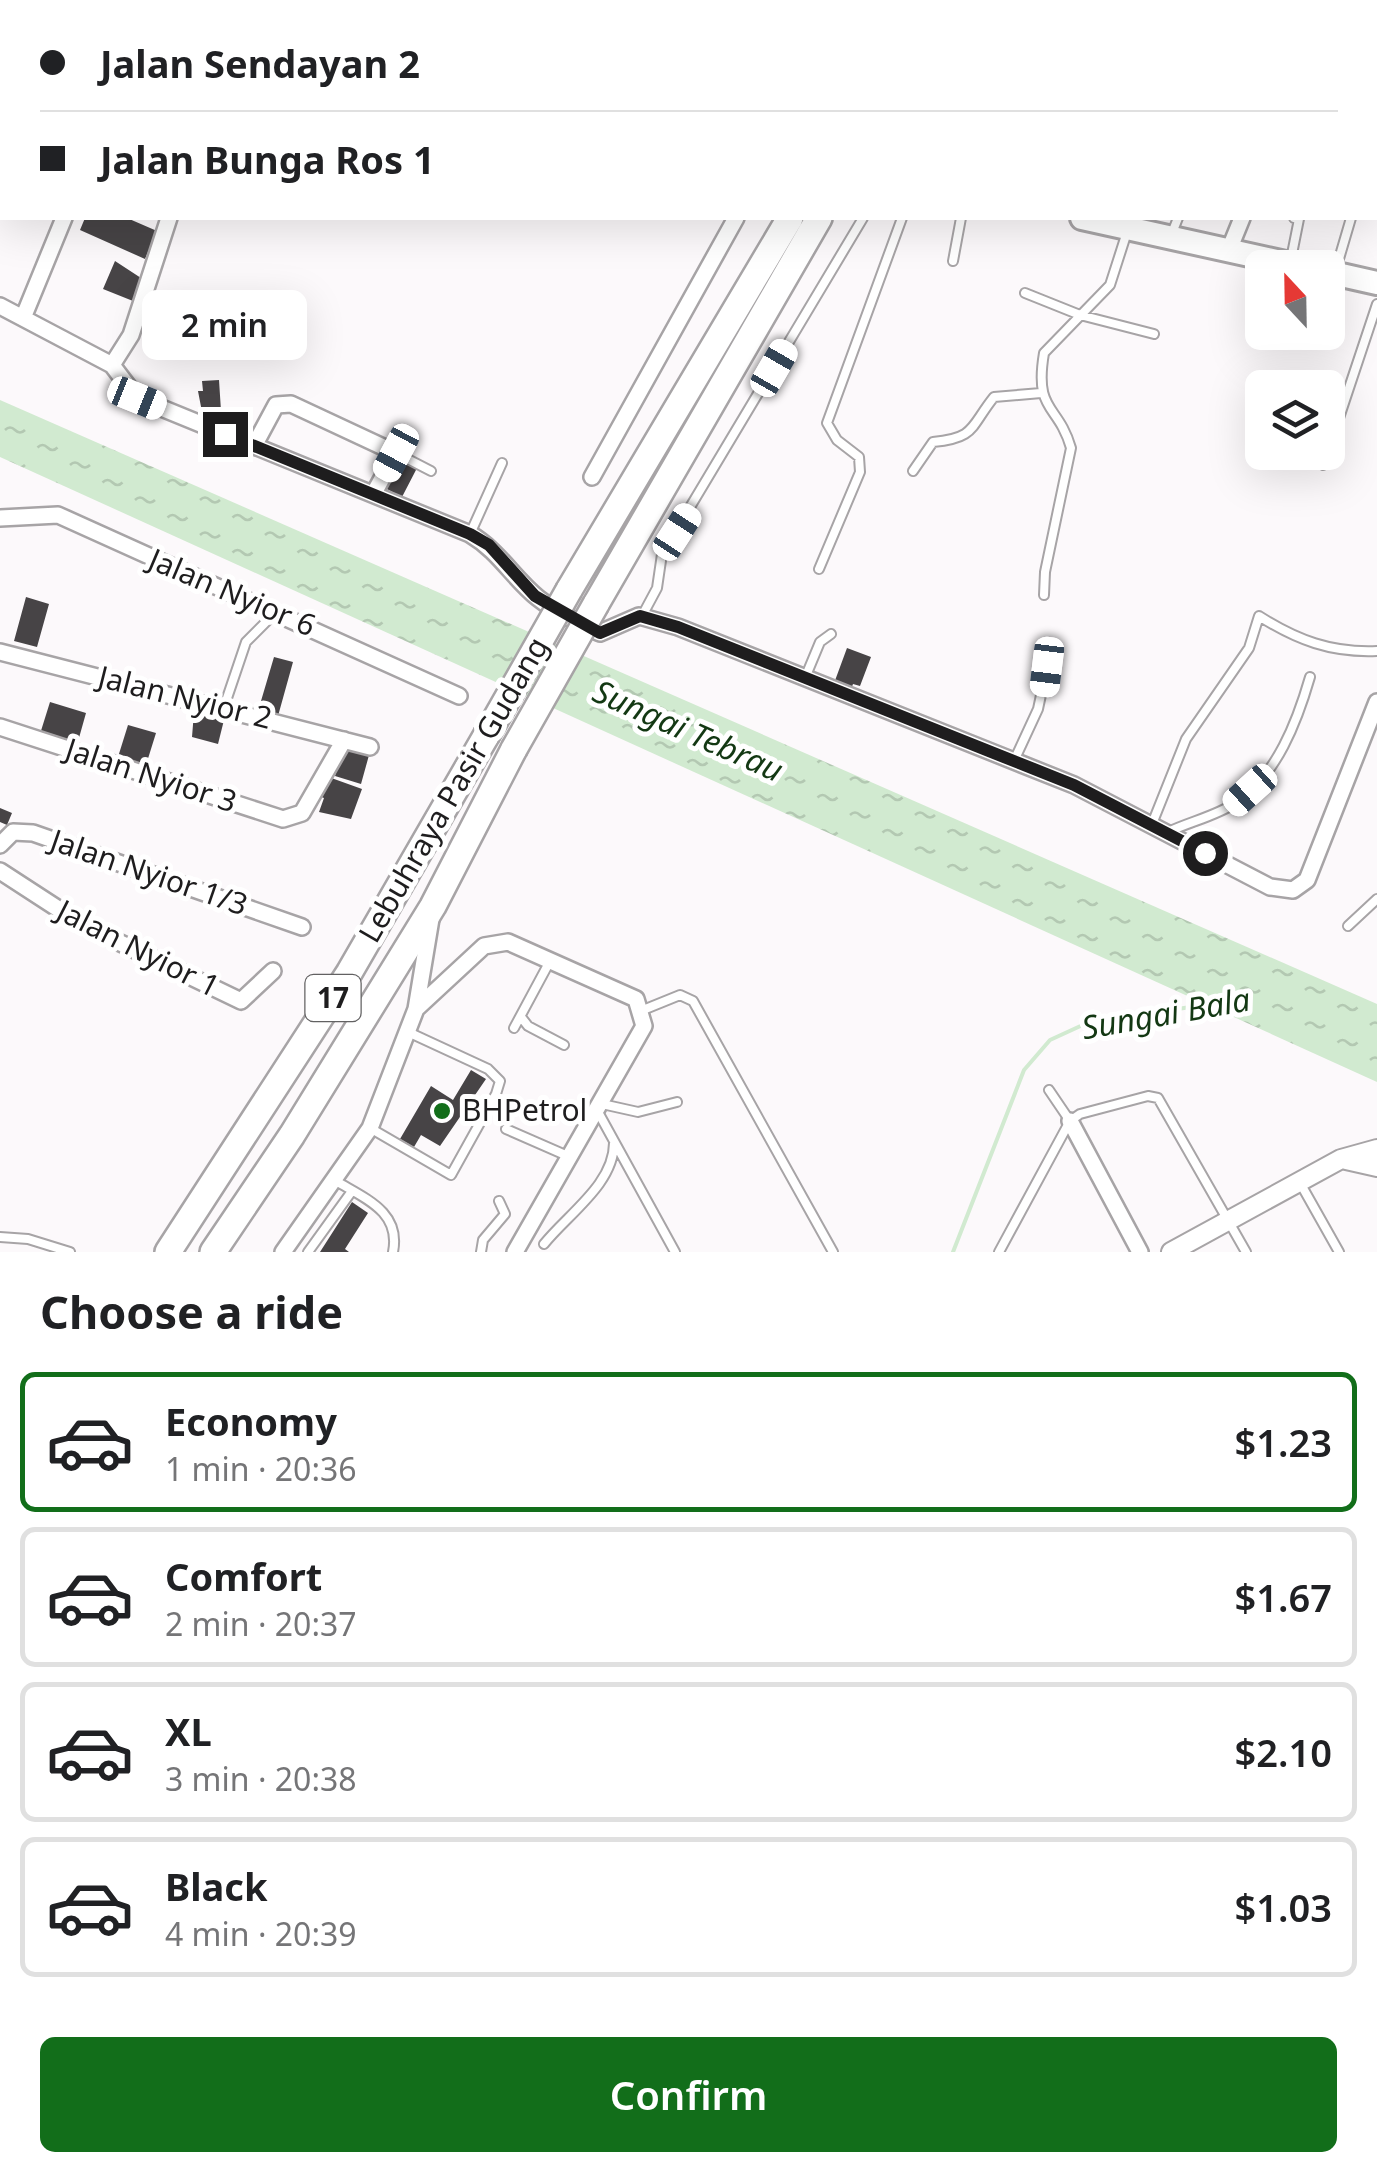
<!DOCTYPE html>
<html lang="en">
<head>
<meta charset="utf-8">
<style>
	body { margin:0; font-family:"Noto Sans",sans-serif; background:#f2f2f2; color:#202124; height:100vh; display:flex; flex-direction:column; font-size:38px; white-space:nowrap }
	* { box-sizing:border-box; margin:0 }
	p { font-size:32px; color:#757577 }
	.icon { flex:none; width:55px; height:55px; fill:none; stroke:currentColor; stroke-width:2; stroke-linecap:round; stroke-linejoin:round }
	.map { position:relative; height:1252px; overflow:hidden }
	.panel { display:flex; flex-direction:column; background:#fff; flex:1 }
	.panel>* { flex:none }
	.top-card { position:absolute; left:0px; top:0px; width:1378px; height:220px; box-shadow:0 10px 40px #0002; display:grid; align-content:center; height:220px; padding:0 40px; background:#fff }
	.needle { width:65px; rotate:338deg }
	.tools { position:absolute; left:1245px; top:250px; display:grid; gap:20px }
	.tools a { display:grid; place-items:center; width:100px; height:100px; border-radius:15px; background:#fff; box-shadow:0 10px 40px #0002; font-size:50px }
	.end { position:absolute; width:45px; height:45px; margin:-22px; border:12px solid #1e1d1e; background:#fff; box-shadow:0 0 0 5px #fff }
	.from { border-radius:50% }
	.bubble { position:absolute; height:70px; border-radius:15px; background:#fff; box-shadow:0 10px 40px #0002; font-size:32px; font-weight:600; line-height:70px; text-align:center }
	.car { position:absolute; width:30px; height:60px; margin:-30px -15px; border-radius:12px; box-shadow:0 0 8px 2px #0007; background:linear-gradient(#fff 24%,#345 0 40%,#fff 0 76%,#345 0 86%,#fff 0) }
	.top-card b { display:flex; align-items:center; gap:35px; height:95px; font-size:38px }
	.top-card b+b { border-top:2px solid #e0e0e0 }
	.top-card i { width:25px; height:25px; background:#202124 }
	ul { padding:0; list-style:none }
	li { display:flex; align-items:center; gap:30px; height:140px; margin:0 20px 15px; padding:0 20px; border:5px solid #e0e0e0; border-radius:15px }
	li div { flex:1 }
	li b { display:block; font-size:38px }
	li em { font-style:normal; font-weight:600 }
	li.current { border-color:#126e1a }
	li>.icon { width:90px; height:90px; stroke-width:1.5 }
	h2 { padding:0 40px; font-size:45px; line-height:120px }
	.primary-button { display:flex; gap:20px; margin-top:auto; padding:20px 40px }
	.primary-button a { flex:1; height:115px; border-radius:15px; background:#126e1a; color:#fff; font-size:40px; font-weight:600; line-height:115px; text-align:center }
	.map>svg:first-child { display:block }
	.water { fill:url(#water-ripples) }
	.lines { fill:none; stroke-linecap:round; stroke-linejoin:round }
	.stream { stroke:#d1ead0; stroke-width:4 }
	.building { fill:#474446 }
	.service-casing { stroke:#a7a4a6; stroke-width:12 }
	.minor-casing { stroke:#a7a4a6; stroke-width:20 }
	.tertiary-casing { stroke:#a7a4a6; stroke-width:22 }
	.primary-casing { stroke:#a7a4a6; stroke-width:28 }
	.trunk-casing { stroke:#a7a4a6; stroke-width:30 }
	.service { stroke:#fff; stroke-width:8 }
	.minor { stroke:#fff; stroke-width:15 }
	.tertiary { stroke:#fff; stroke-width:18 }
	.primary { stroke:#fff; stroke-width:22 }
	.trunk { stroke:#fff; stroke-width:25 }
	.trunk-bridge-casing { stroke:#a7a4a6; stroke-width:30; stroke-linecap:butt }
	.trunk-bridge { stroke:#fff; stroke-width:25 }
	.route { stroke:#1e1d1e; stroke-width:12 }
	.poi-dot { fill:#126e1a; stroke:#fff; stroke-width:4 }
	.labels { text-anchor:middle; stroke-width:10; stroke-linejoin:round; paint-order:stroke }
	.shield { fill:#fff; stroke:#626162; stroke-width:2.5 }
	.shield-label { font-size:28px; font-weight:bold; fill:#1e1d1e }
	.street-label { font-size:30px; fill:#1e1d1e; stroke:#fff }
	.poi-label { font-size:30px; fill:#1e1d1e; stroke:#fff; text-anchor:start }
	.water-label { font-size:32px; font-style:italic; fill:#133813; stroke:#fff }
</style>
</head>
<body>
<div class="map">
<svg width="1377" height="1252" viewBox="0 0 1377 1252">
	<defs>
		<pattern id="water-ripples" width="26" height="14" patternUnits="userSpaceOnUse" patternTransform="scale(2.5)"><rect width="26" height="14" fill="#d1ead0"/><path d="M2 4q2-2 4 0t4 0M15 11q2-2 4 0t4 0" fill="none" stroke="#b3c8b2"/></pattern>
	</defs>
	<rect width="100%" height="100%" fill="#fcf9fb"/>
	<path class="water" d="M0,400L1377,1004V1082L0,457Z"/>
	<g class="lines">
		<path class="stream" d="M953,1252L1024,1070L1050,1040L1087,1023L1210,1004"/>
	</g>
	<path class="building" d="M85,218H127L157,231L145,259L80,230Z
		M115,261L141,278L133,301L103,289Z
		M219,380L221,411L202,412L198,391H203L202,381Z
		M400,459L417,468L402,497L385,488Z
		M26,597L49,604L37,647L14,641Z
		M847,648L871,657L860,686L853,684L850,692L833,686Z
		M274,657L293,662L278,716L266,712L269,704L261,701Z
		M50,702L86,713L77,745L40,734Z
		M194,712L224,720L218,744L192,737Z
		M128,725L156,733L146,765L118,757Z
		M345,741L371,748L361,784L335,776Z
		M323,775L362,789L351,819L319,812L324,798L316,795Z
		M0,808L12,813L7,825L0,822Z
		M471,1070L486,1079L440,1146L421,1135L414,1147L400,1139L431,1086L453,1100Z
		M352,1202L368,1213L345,1249L349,1252H320Z"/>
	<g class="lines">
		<g class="service-casing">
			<path id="service" d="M250,2L251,0
				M1224,2L1225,0
				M1375,5L1377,1
				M0,99L2,100
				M1172,233L1178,218
				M1291,259L1299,219L1294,218
				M953,261L961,218
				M1336,269L1351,218
				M1025,293L1080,315L1154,334
				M1328,451L1377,304
				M396,453L431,471
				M1323,465L1327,452
				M913,471L933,442C976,438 970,427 994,397L1041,393
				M470,534L502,463
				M819,569L860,472L859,457L837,440L827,423L902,218
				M1044,595L1045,572L1071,448C1058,403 1034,413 1044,353L1110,285L1127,232
				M642,616L657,588L662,554L863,218
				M805,678L820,642L831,634
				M224,707L246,642L275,613
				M1013,763L1038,709L1047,667
				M1152,824L1186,739L1249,648L1259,616C1297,640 1331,653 1377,651
				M1166,833C1188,822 1217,816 1237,802C1277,774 1297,722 1310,677
				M1348,926L1377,899
				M643,1010L680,995L693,1001L833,1252
				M521,1017L528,1026L564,1045
				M514,1028L550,961
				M1049,1090L1070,1121
				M602,1104L638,1112L677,1102
				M598,1112L675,1252
				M370,1128L451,1175L496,1094L500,1081L488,1069L408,1032
				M506,1129L570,1157
				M336,1181C366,1199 401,1212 393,1252
				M1299,1181L1339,1252
				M0,1237L28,1239L70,1252
				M544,1244C568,1214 614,1184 614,1143
				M308,1252L352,1191
				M481,1252L483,1240L505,1214L499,1201
				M999,1252L1070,1121L1080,1114L1148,1096L1158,1098L1246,1252"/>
		</g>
		<g class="minor-casing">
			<path id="minor" d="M1062,2L1064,0
				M1323,2L1324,0
				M0,43L2,44
				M1229,250L1242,218
				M0,306L112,365L137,398L470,534C499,551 513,578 538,598C557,613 579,623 600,633L639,616L678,627L1074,785L1270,887L1293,890L1307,880L1377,702
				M23,318L64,218
				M112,365L131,335L169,218
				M254,446L276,405L291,404L396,453L374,493
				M592,477L736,218
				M0,518L58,515L459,696
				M0,652L370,747
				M0,727L283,819L302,813L344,740
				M0,845L13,832L33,833L302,927
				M0,871L83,925L241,1001L273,971
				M416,1009L431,919
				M1070,1121L1140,1252
				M283,1252L370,1128L416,1009L484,946L508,942L636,999L644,1026L515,1252"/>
		</g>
		<g class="tertiary-casing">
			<path id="tertiary" d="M1346,1160L1377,1167
				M1171,1252L1341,1159L1377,1149"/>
		</g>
		<g class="primary-casing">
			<path id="primary" d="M88,0L99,2
				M622,2V0
				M652,2V0
				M1082,218L1308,268
				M1328,272L1377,283"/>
		</g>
		<g class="trunk-casing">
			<path id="trunk" d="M941,2L942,0
				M976,2L978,0
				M569,590L790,218
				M596,604L819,218
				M168,1252L349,973L486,736
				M213,1252L292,1135L433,906L514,749"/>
		</g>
		<use href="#service" class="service"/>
		<use href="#minor" class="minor"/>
		<use href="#tertiary" class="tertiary"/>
		<use href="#primary" class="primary"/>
		<use href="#trunk" class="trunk"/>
		<g class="trunk-bridge-casing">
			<path id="trunk-bridge" d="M486,736L569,590
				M514,749L596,604"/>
		</g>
		<use href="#trunk-bridge" class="trunk-bridge"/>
	</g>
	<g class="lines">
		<path class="route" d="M225,434L470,534L489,545L535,596L600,633L640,616L678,627L1074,785L1205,853"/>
	</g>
	<circle class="poi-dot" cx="442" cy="1111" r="10"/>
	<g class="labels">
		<rect class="shield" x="305.5" y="975" width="55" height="46" rx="8"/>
		<g class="shield-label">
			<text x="333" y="1008">17</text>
		</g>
		<g class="street-label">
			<text transform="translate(232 593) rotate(23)" y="10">Jalan Nyior 6</text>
			<text transform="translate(185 698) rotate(14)" y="10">Jalan Nyior 2</text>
			<text transform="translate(151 776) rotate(18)" y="10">Jalan Nyior 3</text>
			<text transform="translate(454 790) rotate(-60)" y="10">Lebuhraya Pasir Gudang</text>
			<text transform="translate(149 873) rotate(19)" y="10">Jalan Nyior 1/3</text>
			<text transform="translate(138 949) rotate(27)" y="10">Jalan Nyior 1</text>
		</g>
		<g class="poi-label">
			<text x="462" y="1121">BHPetrol</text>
		</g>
		<g class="water-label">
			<text transform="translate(688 731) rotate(24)" y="11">Sungai Tebrau</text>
			<text transform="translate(1166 1014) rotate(-10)" y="11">Sungai Bala</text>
		</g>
	</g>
</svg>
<div class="tools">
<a><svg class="needle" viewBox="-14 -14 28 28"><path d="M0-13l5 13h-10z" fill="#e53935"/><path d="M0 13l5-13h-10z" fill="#757577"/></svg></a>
<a><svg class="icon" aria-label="layers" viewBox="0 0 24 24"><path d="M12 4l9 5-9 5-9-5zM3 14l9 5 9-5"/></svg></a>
</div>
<i class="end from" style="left:1205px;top:853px"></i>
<i class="end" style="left:225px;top:434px"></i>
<div class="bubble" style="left:142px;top:290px;width:165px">2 min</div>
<i class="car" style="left:774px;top:368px;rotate:30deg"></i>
<i class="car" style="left:137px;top:398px;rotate:112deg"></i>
<i class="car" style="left:396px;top:453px;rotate:208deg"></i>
<i class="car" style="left:677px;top:532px;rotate:33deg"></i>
<i class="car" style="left:1047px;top:667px;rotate:187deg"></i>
<i class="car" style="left:1250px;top:790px;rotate:228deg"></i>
<div class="top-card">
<b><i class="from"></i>Jalan Sendayan 2</b>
<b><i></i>Jalan Bunga Ros 1</b>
</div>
</div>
<section class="panel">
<h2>Choose a ride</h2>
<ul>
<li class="current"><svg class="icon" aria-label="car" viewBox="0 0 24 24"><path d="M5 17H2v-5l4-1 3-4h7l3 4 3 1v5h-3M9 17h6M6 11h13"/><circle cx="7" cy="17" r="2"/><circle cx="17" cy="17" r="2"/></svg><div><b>Economy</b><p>1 min · 20:36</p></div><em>$1.23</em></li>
<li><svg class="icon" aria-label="car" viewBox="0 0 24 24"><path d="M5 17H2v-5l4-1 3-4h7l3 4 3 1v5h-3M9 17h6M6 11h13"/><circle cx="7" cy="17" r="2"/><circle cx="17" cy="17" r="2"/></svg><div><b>Comfort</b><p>2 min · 20:37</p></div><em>$1.67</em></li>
<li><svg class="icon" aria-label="car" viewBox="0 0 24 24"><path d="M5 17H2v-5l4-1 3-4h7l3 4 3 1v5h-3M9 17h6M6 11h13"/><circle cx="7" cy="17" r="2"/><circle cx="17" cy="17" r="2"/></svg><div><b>XL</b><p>3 min · 20:38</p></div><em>$2.10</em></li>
<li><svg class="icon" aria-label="car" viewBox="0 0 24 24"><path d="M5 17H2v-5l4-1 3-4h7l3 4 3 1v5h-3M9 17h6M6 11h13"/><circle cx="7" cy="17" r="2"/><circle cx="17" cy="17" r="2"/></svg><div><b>Black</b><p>4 min · 20:39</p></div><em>$1.03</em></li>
</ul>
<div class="primary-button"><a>Confirm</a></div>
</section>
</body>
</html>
